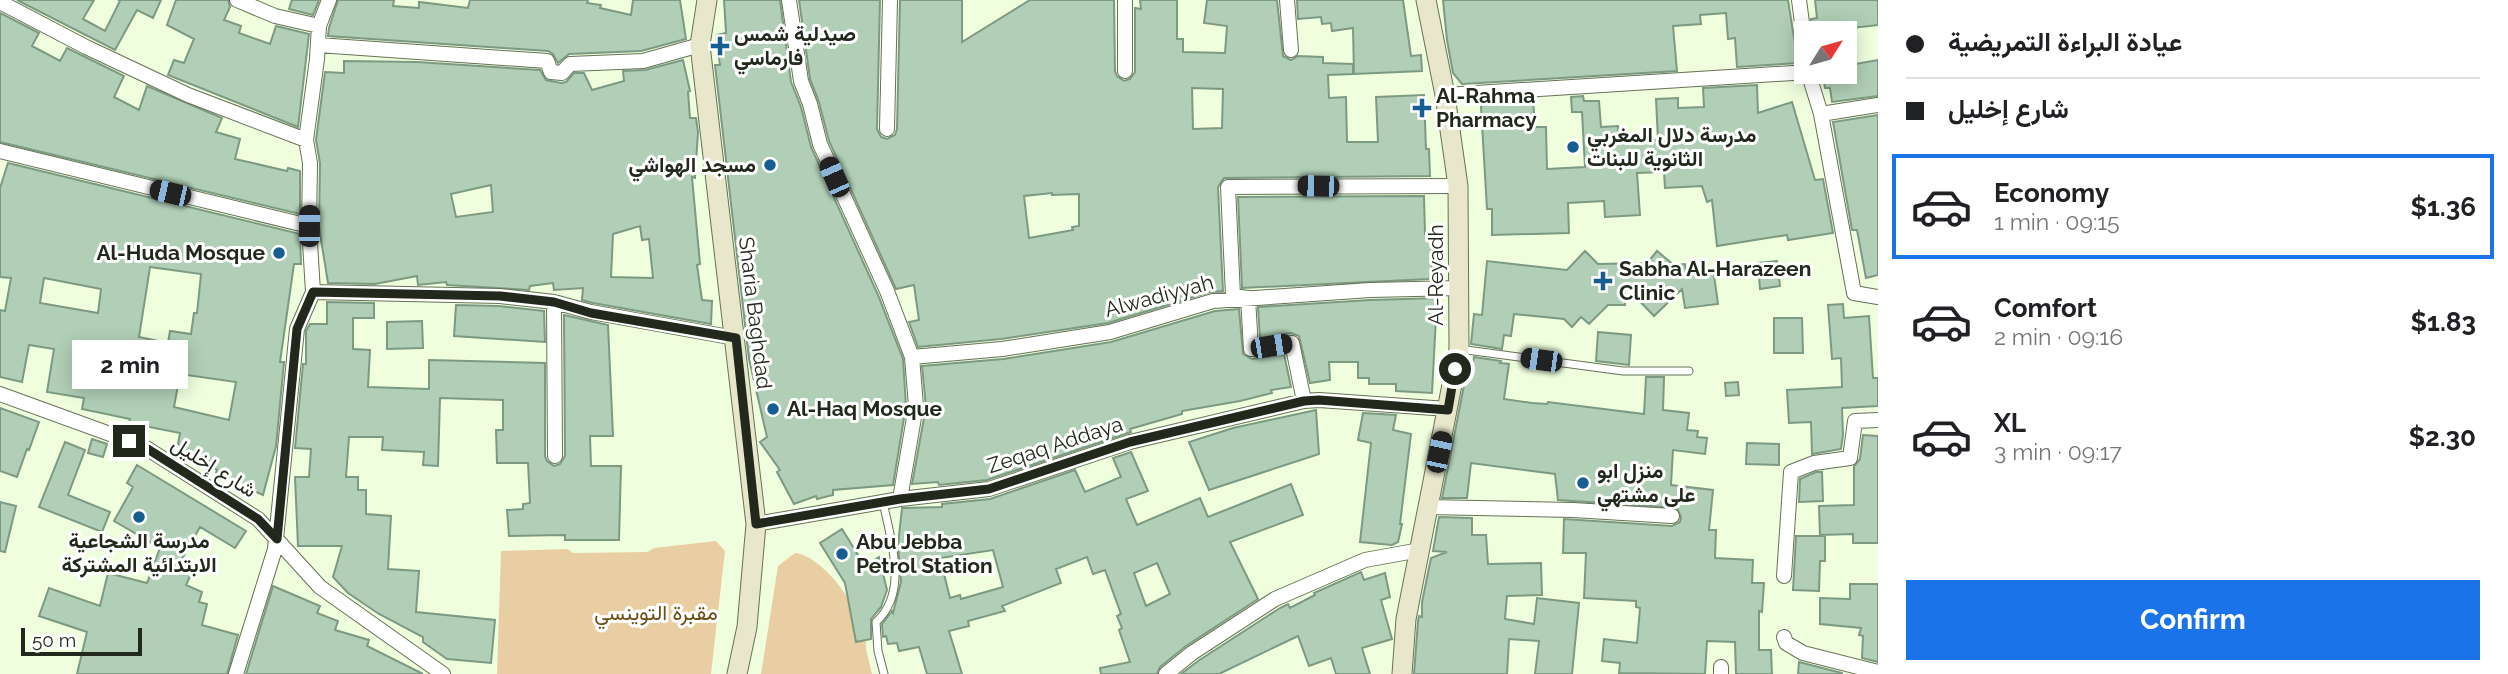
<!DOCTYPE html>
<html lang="en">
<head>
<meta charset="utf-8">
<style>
	body { margin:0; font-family:Raleway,Vazirmatn,sans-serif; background:#f2f2f2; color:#202124; height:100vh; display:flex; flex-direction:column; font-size:26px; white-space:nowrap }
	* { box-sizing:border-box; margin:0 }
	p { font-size:23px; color:#757577 }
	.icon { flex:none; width:38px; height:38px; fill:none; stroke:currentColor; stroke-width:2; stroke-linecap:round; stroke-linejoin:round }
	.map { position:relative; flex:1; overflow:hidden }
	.drawer { display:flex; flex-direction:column; background:#fff; width:630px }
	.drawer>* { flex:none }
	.banner { display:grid; align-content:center; height:154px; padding:0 28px; background:#fff }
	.needle { width:46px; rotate:53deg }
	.controls { position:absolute; left:1794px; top:21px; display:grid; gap:14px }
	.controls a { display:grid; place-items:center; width:63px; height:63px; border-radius:0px; background:#fff; box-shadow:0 4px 18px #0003; font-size:35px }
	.scale { position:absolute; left:21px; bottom:18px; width:121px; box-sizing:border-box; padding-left:7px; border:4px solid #22281b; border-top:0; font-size:19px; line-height:24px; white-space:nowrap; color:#22281b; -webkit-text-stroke:5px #fff; paint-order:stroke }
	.end { position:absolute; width:32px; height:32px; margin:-16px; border:9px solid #22281b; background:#fff; box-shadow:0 0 0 4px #fff }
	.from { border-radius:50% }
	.bubble { position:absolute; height:49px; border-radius:0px; background:#fff; box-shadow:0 4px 18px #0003; font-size:23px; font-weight:700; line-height:49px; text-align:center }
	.car { position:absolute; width:21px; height:42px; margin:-21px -10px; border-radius:9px; box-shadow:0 0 5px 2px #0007; background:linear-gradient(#222 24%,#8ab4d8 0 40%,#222 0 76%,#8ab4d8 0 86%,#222 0) }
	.banner b { display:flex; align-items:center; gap:24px; height:66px; font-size:26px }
	.banner b+b { border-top:2px solid #e0e0e0 }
	.banner i { width:18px; height:18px; background:#202124 }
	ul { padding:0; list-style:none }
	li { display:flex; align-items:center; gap:21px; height:105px; margin:0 14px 10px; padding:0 14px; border:4px solid transparent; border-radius:0px }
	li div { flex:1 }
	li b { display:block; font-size:26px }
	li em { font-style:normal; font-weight:700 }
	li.active { border-color:#1a73e8 }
	li>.icon { width:63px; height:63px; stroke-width:1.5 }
	.primary-button { display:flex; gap:14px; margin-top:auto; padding:14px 28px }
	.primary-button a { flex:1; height:80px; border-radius:0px; background:#1a73e8; color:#fff; font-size:28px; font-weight:700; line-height:80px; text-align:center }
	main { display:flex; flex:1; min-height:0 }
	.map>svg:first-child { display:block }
	.green { fill:#e8cea2 }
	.building { fill:#b1cfb7; stroke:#7c9982; stroke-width:2; fill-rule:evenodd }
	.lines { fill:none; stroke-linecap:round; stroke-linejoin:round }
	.lane-casing { stroke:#657255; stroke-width:9 }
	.street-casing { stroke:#657255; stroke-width:16 }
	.secondary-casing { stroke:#657255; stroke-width:21 }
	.lane { stroke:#fff; stroke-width:7 }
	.street { stroke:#fff; stroke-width:14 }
	.secondary { stroke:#e8e6cb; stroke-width:19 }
	.route { stroke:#22281b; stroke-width:9 }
	.poi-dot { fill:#165e92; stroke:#fff; stroke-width:2.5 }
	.labels { text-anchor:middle; stroke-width:6; stroke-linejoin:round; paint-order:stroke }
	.poi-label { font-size:21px; font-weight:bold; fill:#22281b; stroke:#fff; text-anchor:start }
	.street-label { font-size:21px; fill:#22281b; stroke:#fff }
	.park-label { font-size:21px; fill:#694d14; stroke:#fff }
</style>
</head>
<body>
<main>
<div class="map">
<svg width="1878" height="674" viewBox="0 0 1878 674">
	<rect width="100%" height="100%" fill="#efffde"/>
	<path class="green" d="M716,541L725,551L711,674H497L501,551L568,549L573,553L648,552L654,548Z
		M795,553C814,554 841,584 849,601L864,604L866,649L872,674H761L778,566Z"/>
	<path class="building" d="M17,0H94L83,19L105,31L120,1L118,0H161L153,18L137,10L115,50Z
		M176,0H228L230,7L224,20L241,26L239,33L270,44L276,26L309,34L298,127L168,75L174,60L184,63L194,39L167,25Z
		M292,0H319L313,15L289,9Z
		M338,0H394L393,6L419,8V2L468,8L470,0H588L587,3L601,5L600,8L631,15L633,0H680L686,39L641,51L569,54L558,63L553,54L548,51L328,36L329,28Z
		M724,0H780L791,82L801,107L811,147L878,295L903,359L906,406L893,485L833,490V495L817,499L816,496L794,504L777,472L780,470L760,442L767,437L749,359L715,65H720L716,35L726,33Z
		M799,0H880L877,129L881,137L887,139L895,135L897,129L900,0H962V42L1030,0H1114L1115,71L1117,76L1124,81L1130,79L1135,72V8L1141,9L1140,0H1177V39H1183V52L1225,53L1227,26L1204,23L1207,0H1277L1283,56L1291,60L1298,56L1323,57V63L1353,64V74L1328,75L1329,98L1346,97L1347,142H1378L1376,97L1424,95L1426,149H1429L1430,176L1224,178L1218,187L1223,291L1210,292L1108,323L1001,339L918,347L909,322L919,320L914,285L896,289L829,141L819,102L810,79ZM1192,88L1223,89L1222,128L1193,129ZM1052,193V195L1079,194V226L1072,227L1073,230L1029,238L1024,196Z
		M1297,0H1403L1411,56L1421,55L1422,71L1354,74L1353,28L1332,31L1331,23L1322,24L1321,17L1298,19Z
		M1443,0H1788L1798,63L1737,67L1735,38L1728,39L1726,13L1700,15L1701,24L1673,26L1677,71L1462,84L1453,73L1447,40Z
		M1815,0H1878V25L1852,28L1853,33H1813L1811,19L1817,18Z
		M0,13L39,33L32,46L60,61L67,48L124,76L114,97L139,110L147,86L222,118L216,132L240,139L235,159L287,171L288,168L300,171V214L0,142Z
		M683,60L690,91L688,92L690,118H696L698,132L695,178L692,177L700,264L697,265L702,300L712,301L711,324L593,303L582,300L583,288L554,290L553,283L530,286L529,290L447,285L446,282L418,285L417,276L375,284L328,283L319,227L320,163L316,140L325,72L344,73V61L417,62L540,70L546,80L561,83L566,82L574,73H584L592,90L624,81L623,71L645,70ZM491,185L493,212L456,217L451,194ZM640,226L642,240L649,239L653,278L611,277L613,234Z
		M1878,60V96L1832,102L1830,88H1825L1822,72H1844V66Z
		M1757,85L1758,113L1792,102L1815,180L1823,179L1833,233L1788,240L1787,235L1717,246L1712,200L1707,202L1702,186L1665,188L1664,172L1637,173L1640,215L1605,217L1604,201L1568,203L1569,233L1492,235V209H1487L1481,107L1486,102L1533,99L1535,127H1546L1547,169L1585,167L1582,112H1572L1571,97L1583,96L1584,101H1599L1601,127L1618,126L1619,142L1658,140L1656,99L1678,98V108L1704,107L1703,88Z
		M1878,115V275L1866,278L1857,230H1852L1833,122Z
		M8,163L300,234L301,264H294L280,362H284L276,446L263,495L216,473L217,470L178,444L180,433L129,423L130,419L82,409L84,398L47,392L54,349L29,345L22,382L0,377V310L5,311L11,278L0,277V188ZM150,267L201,274L197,313H194L191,334L170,331L168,343L139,337ZM44,278L101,289L98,313L40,303ZM180,374L236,382L229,420L174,407Z
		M1424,196L1425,234H1432V273L1429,279L1242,288L1238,197Z
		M1585,251L1598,264L1647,263L1657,251L1674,265L1685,264L1686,272L1713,268L1718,304L1685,308L1682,289L1654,316L1625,286V305H1608L1589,324L1581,317L1572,327L1564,319L1514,314L1511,336L1504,335L1502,349L1471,344L1474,314L1482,315L1487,261L1567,270Z
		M1777,261L1780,286L1760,289L1758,263Z
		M1437,298L1432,393L1396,391V384H1369V378H1358V362H1329L1330,380L1310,383L1299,336L1291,333L1260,338L1258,307L1370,300Z
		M327,302L374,303V318H353V349L370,350L368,387L429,389V360L545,363V456L547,461L554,466L560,464L565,456L564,315L608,325L613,436H590L591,466H621L619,540H565V535L509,536L507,510L523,509V504L530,503L528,463H497L496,430H503V400L440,398L438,466L423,465L424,452L382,450L383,437H349L346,477H358V490H366V514L391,516L388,569L419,571L416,612L495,620L491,663L447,659L423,642V637L379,614L348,593L333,577L342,546H298L295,477H309L311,449L295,448L303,364H306V331L310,324H327Z
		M1843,304L1844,318L1869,316L1873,378H1878V406L1842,408L1843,435L1841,449L1812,454L1811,422L1789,423L1787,390L1842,387L1841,358L1832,359L1828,305Z
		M456,305L499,306L544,311L545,342L454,336Z
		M1239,309L1243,354L1252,359L1284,354L1291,387L1271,390L1272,393L1240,401L1182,411V414L1130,429L1131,432L987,480L939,485L938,482L912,484L926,407L922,366L1003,359L1111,342L1215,311Z
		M1774,318H1802L1803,353H1774Z
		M422,321L423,348L387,349V322Z
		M1598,332L1631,335L1629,365L1596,361Z
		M1474,357L1501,361L1500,363L1509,364L1504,399L1532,403L1547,404L1548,402L1644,414L1646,377H1664L1663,410L1689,413L1687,430L1698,431L1697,437L1707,438L1705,454L1673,450L1671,485L1713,490L1709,530H1716L1715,558L1753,560L1752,583H1764L1762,612L1759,611V650H1771L1772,674H1736L1735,642L1707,641L1705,674L1619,673L1620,663L1602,661L1604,639L1637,643L1640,608L1636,607V601L1584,598L1586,553H1563L1564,519L1672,526L1680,522L1681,517L1677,508L1558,500L1555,474L1471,463L1467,498H1442L1466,375L1471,376Z
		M1738,382L1739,395L1726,396L1725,383Z
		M0,408L39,422L29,450L27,449L17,477L0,471Z
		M1316,410L1319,454L1209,490L1189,442L1233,428Z
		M1363,413L1396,415L1393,430L1411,434L1400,524H1402L1398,542L1392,545L1360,542L1371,443L1358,440Z
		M1863,435L1878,436V543H1853V534L1820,535L1819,506L1854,505V466L1860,459Z
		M92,439L107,444L103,457L88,453Z
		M65,442L85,450L68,495L110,512L102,532L39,507Z
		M1747,443L1779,444V465L1746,464Z
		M1131,452L1148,491L1126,499L1137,525L1200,498L1208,517L1291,484L1303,515L1230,542L1258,599L1186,646L1160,667L1157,674H1101L1100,668L1130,662L1119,630L1122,628L1117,616L1121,614L1105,570L1093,574L1087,557L1056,569L1061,583L1002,606L1005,611L968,621L969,626L949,631L962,674H927L919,647L899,651L897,643L888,644L886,636L883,637L882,624L892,611L893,613L901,582L898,545L902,508L942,507V504L990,499L1075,470L1085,492L1121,477L1113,458ZM993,550L1003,587L961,599L960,595L950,598L940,558ZM1157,563L1170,594L1146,606L1134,573Z
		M137,465L246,531L235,548L200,527L177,568L191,574L186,585L202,592L199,602L207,604L202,625L238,635L227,674H77L87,632L39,616L49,588L100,606L108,573L147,583L160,548L114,521L133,487L127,483Z
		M1816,472H1822L1823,501L1799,502L1800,479Z
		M0,502L16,506L5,552L0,551Z
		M1439,517L1472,518V535H1486L1488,564L1541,563L1542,595L1507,596L1505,619L1534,624L1537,598L1579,603L1572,674H1535L1539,641L1509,639L1507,674H1414L1418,621L1419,616L1422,617V602L1431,558L1447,552L1433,551Z
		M842,529L865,566L879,557L887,590L881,607L871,619V639L856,642L845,583L820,543Z
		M1796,536H1825V561H1820L1819,591L1793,590Z
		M1361,572L1364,580L1385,573L1390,597L1381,600L1392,639L1362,648L1370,674H1336L1331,658L1309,666L1298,636L1219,674H1181L1198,661L1280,608L1288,604L1290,608L1315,595L1314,593Z
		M1850,584H1878V662L1862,658L1863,636L1859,635L1861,628L1820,624V598L1850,599Z
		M273,586L320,606L317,613L338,621L335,630L369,640L367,646L423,674H246Z
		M1799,662L1842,673V674H1798Z"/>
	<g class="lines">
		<g class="lane-casing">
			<path id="lane" d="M1459,349L1623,371H1689
				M883,502C891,541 909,592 876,622L878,651L884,674"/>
		</g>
		<g class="street-casing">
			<path id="street" d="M237,0L275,16L319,26
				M789,0L801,81L810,104L820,144L887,291L912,357L916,406L900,499
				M1287,0L1291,50
				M1799,0L1806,53
				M0,2L86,47L188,95L306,140
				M318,45L547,61L551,72L562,73L570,64L643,61L700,45
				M1125,71V0
				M1808,72L1821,114L1854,293L1878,297
				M1445,95L1808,72
				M1821,114L1878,105
				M887,129L890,0
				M0,151L309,226
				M313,292L500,296L554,302L591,312L735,338
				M554,302L555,456
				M912,357L1002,349L1110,332L1213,301L1370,290L1460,288
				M0,394L143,446L258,519L320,587L443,674
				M1304,401L1292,343L1251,349L1248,298L1233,296L1228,187L1458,186
				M1428,507L1573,510L1672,516
				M756,524L900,499L989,489L1130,442L1304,401L1319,400L1448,409
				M1784,576L1791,472L1814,463L1850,458L1855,421L1878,420
				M1784,637L1786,643L1803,653L1878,672
				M236,674L275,549L297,329L313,292L309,226L310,163L306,140L317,59L319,26L329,0
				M1166,674L1192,653L1275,599L1365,560L1420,550
				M1721,674V667"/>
		</g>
		<g class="secondary-casing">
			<path id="secondary" d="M707,0L700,45L756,524L747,627L737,674
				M1402,674L1406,619L1459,349L1458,186L1445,95L1426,0"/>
		</g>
		<use href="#lane" class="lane"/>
		<use href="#street" class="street"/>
		<use href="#secondary" class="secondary"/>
	</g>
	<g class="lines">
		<path class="route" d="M129,441L143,446L258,519L277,539L297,329L313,292L500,296L554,302L591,313L736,338L756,524L900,499L989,489L1130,442L1304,401L1319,400L1448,410L1455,369"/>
	</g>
	<g class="poi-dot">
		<path d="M716.5 35.5h7v7h7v7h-7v7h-7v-7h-7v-7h7z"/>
		<path d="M1418.5 97.5h7v7h7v7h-7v7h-7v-7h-7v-7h7z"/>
		<circle cx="1573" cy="147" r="7"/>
		<circle cx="770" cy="165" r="7"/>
		<circle cx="279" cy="253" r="7"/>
		<path d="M1599.5 270.5h7v7h7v7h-7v7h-7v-7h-7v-7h7z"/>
		<circle cx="773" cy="409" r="7"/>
		<circle cx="1583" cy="483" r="7"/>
		<circle cx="139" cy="517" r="7"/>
		<circle cx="842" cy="554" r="7"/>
	</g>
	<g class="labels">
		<g class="poi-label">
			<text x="734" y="41">صيدلية شمس<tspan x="734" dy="24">فارماسي</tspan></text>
			<text x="1436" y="103">Al-Rahma<tspan x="1436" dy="24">Pharmacy</tspan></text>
			<text x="1587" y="142">مدرسة دلال المغربي<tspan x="1587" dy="24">الثانوية للبنات</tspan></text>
			<text x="756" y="172" text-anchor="end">مسجد الهواشي</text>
			<text x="265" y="260" text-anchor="end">Al-Huda Mosque</text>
			<text x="1619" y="276">Sabha Al-Harazeen<tspan x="1619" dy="24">Clinic</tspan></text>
			<text x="787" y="416">Al-Haq Mosque</text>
			<text x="1597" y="478">منزل ابو<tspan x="1597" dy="24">على مشتهي</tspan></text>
			<text x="139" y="548" text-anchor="middle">مدرسة الشجاعية<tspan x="139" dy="24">الابتدائية المشتركة</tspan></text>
			<text x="856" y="549">Abu Jebba<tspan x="856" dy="24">Petrol Station</tspan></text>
		</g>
		<g class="street-label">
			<text transform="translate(1436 275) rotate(-90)" y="7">Al-Reyadh</text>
			<text transform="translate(1159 296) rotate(-15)" y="7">Alwadiyyah</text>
			<text transform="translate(755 313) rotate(83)" y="7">Sharia Baghdad</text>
			<text transform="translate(1055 445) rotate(-18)" y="7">Zeqaq Addaya</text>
			<text transform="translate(214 467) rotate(32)" y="7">شارع إخليل</text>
		</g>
		<g class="park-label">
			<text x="656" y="620">مقبرة التوينسي</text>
		</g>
	</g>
</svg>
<div class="controls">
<a><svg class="needle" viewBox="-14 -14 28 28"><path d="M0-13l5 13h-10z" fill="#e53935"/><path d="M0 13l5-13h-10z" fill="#757577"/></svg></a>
</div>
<div class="scale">50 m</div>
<i class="end from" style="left:1455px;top:369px"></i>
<i class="end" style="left:129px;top:441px"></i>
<div class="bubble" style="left:72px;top:340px;width:116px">2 min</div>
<i class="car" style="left:834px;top:177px;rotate:336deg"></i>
<i class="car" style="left:1318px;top:186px;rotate:271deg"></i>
<i class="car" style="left:170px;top:193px;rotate:283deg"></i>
<i class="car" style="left:309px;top:226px;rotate:1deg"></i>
<i class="car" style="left:1271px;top:346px;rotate:81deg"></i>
<i class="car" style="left:1541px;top:360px;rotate:278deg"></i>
<i class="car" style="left:1439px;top:452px;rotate:12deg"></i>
</div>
<section class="drawer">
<div class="banner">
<b><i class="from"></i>عيادة البراءة التمريضية</b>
<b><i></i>شارع إخليل</b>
</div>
<ul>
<li class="active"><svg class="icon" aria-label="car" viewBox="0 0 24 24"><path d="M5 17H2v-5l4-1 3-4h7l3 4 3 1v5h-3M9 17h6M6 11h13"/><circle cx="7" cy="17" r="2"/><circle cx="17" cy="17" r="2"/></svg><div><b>Economy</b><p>1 min · 09:15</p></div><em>$1.36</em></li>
<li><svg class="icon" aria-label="car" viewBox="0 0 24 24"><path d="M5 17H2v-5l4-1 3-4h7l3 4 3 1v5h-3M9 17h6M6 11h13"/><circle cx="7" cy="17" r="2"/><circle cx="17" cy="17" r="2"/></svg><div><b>Comfort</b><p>2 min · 09:16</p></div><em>$1.83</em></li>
<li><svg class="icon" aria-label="car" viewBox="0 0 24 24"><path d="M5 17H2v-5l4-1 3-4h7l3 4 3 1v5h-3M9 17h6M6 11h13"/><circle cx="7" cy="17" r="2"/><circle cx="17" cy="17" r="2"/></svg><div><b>XL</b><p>3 min · 09:17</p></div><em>$2.30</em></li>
</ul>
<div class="primary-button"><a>Confirm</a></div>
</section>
</main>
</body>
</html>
